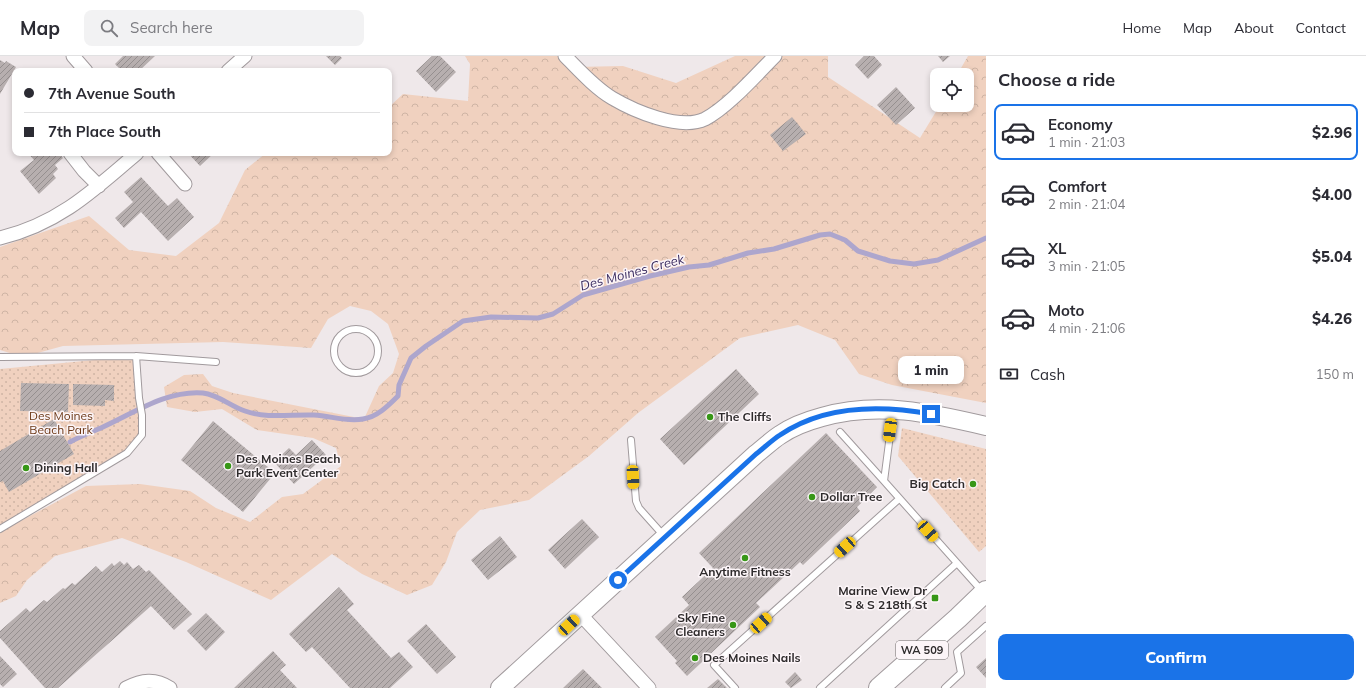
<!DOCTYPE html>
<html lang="en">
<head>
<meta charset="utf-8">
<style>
	body { margin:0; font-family:Mulish,sans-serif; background:#f2f2f3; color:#2b2b33; height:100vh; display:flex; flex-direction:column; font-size:15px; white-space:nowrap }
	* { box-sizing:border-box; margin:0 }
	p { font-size:13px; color:#7c7c81 }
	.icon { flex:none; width:22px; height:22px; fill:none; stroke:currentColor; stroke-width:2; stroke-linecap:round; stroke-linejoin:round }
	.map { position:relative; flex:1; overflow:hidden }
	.panel { display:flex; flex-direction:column; background:#fff; width:380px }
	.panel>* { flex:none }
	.hud { position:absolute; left:12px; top:12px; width:380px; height:88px; border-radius:8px; box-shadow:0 2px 6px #0003; display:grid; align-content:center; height:88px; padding:0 12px; background:#fff }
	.fabs { position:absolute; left:930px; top:12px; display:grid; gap:8px }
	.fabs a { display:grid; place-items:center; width:44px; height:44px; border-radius:8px; background:#fff; box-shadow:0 2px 6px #0003; font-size:20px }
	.end { position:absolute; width:18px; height:18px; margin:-9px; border:5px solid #1a73e8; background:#fff; box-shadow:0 0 0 2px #fff }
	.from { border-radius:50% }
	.bubble { position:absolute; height:28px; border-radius:8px; background:#fff; box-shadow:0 2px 6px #0003; font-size:13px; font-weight:800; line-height:28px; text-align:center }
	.car { position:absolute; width:12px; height:24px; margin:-12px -6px; border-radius:5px; box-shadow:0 0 3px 1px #0007; background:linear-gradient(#f5c518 24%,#345 0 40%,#f5c518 0 76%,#345 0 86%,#f5c518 0) }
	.hud b { display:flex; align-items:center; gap:14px; height:38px; font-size:15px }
	.hud b+b { border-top:1px solid #e1e1e2 }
	.hud i { width:10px; height:10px; background:#2b2b33 }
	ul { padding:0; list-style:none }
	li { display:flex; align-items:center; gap:12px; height:56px; margin:0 8px 6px; padding:0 4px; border:2px solid transparent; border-radius:8px }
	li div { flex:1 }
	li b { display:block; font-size:15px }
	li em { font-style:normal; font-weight:800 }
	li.active { border-color:#1a73e8 }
	li>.icon { width:36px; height:36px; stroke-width:1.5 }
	h2 { padding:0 12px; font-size:18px; line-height:48px }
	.pay { display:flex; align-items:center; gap:10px; height:44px; padding:0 12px; font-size:15px }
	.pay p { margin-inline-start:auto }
	.action { display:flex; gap:8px; margin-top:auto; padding:8px 12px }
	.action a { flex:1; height:46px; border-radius:8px; background:#1a73e8; color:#fff; font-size:16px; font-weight:800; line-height:46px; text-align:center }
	header { display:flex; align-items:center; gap:24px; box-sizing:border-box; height:56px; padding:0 20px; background:#fff; border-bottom:1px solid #e1e1e2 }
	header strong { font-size:19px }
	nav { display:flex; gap:22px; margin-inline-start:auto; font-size:14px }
	.search { width:280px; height:36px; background:#f2f2f3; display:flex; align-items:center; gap:10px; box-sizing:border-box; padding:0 14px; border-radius:8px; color:#7c7c81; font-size:15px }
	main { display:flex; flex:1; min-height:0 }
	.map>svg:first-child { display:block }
	.forest { fill:url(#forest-crowns) }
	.park { fill:url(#park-dots) }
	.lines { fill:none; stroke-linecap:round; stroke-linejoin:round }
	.stream { stroke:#ada6cd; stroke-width:5 }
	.building { fill:url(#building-hatch) }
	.service-casing { stroke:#a19a9d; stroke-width:8 }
	.minor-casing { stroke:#a19a9d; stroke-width:15 }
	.secondary-casing { stroke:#a19a9d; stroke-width:20 }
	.primary-casing { stroke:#a19a9d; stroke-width:22 }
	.service { stroke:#fff; stroke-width:6 }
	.minor { stroke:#fff; stroke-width:13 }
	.secondary { stroke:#fff; stroke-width:18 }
	.primary { stroke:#fff; stroke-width:20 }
	.route { stroke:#1a73e8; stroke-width:5 }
	.poi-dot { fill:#379717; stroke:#fcf5f8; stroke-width:1.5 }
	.labels { text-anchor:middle; stroke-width:3; stroke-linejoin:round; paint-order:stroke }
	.shield { fill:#fcf5f8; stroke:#6c6869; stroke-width:1 }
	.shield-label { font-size:11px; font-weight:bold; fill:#2e2b2c }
	.park-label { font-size:12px; fill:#6c3816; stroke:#fcf5f8 }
	.poi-label { font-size:12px; font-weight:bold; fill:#2e2b2c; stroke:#fcf5f8; text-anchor:start }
	.water-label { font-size:13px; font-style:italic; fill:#3b2d60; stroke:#fcf5f8 }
</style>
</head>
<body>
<header>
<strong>Map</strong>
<div class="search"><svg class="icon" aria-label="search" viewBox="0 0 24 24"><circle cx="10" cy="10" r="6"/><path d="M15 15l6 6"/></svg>Search here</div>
<nav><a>Home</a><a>Map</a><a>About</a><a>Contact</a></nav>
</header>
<main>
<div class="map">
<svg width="986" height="632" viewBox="0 0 986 632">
	<defs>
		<pattern id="forest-crowns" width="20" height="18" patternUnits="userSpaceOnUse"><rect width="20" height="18" fill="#f0d1bf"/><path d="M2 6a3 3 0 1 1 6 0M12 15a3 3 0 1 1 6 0" fill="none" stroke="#ceb4a4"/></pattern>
		<pattern id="park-dots" width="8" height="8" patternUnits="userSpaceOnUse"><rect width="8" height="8" fill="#f0d1bf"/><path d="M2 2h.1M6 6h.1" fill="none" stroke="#ceb4a4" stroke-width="1.8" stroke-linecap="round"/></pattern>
		<pattern id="building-hatch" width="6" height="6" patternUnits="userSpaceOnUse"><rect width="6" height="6" fill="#b7afaf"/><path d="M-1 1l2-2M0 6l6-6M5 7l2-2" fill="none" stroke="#958f8f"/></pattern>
	</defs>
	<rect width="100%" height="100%" fill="#efe8ea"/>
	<path class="forest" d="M465,0H561L574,11L623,10L676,27L735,0H828V21L920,82L940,49H967V19H957L968,0H986V347L892,329L859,318L835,284L798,269L740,282L638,357L589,400L529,444L480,454L457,476L446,506L432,529L407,539L362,518L332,498L271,544L186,506L122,482L55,500L27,524L16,540L0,547V476L86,430L140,428L190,435L216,452L250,466L282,441L303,438L341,410L336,392L313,382L257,374L222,353L195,356L167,351L164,331L184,319L203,318L212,330L233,337L364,363L379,330L393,317L399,298L388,268L371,255L350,250L328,263L311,292L223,286L63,290L23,301L0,294V191L89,160L129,194L176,200L219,167L245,114L266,97H389V51L403,38L468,45L470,8Z"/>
	<path class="park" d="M136,300L142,379L127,397L0,473V313Z
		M902,372L986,393V490L979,496L898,400Z"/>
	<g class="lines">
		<path class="stream" d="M70,386C81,380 92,376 103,371C134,357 167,334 203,337C219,339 230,350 245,355C267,363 292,358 314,359C331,360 346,366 363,363C377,361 388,350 398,340L399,329L411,302L426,290L463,265L491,261L538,262L553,258L583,239L650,220L689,211L709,209L748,197L774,193L820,179L830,178L845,184L858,195L890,205L914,208L938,204L986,182"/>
	</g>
	<path class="building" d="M123,0H155L139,15H122L115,8Z
		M326,0H340L342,2L335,9Z
		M432,0H440L456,16L436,36L416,15Z
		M864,0H874L882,9L868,23L855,9Z
		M938,0H950L943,6Z
		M0,4L5,7L6,5L16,11L0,38Z
		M896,31L915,52L896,69L877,49Z
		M792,61L806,78L783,95L770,79Z
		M28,97H59L63,102L55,109L58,113L53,118L56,122L39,138L20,115L34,104Z
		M188,97H214L200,110Z
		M141,121L168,150L177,142L194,161L168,185L141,156L124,172L115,162L133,146L124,136Z
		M736,313L759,338L684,409L660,383Z
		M21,327L69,328L68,356L20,355Z
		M73,328L114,329V345L105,344V350L73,349Z
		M54,363L74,398L9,436L3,425L0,426V395Z
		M213,365L275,417L243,456L181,404Z
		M826,377L877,431L857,451L860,455L803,509L800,506L756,547L760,551L687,620L675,607L677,605L655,581L689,549L682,541L713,512L699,497Z
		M312,384L326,399L294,428L274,406L289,392L296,399Z
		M582,463L599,481L565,513L548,494Z
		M500,480L517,501L488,524L471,504Z
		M120,505L124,509L127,506L133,513L139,509L146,516L149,514L192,558L174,574L151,550L58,632H45L0,582V575L26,552L30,556L44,544L47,546L63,532L65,533L72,527L75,529L96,510L102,516L112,507L114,510Z
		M339,531L354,548L347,554L391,602L399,596L413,611L390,632H350L312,591L306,596L289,578Z
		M206,557L225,576L206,595L187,575Z
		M426,568L456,601L437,618L407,585Z
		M273,595L286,609L280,614L297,632H234Z
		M0,600L17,618L3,631L0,628Z
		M986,602V622L976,611Z
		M583,613L602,632H563Z
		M795,616L802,624L791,632L785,626Z
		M718,623L727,632H707Z"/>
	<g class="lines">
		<g class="service-casing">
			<path id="service" d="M334 295a22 22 0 1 1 44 0a22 22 0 1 1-44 0Z
				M0,301L136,300L216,306
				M893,356L884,425L982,535
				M840,376L884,425
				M631,384L636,445L639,452L664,480
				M0,473L127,397L142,379V359L139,342L136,300
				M735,632L714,609L899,443
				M820,632L957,507
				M945,632L961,617L957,596L986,570"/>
		</g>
		<g class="minor-casing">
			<path id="minor" d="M73,0L86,15
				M565,0C579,14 595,32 612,42C634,55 680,75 705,63C728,51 756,19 775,0
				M228,15L245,0
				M70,97L84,115L99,130
				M158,97L185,128
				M0,182C58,168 93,135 137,97
				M580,558L649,632
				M126,632C142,624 155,622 170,632"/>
		</g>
		<g class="secondary-casing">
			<path id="secondary" d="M500,632L756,398C764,392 772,384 780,379C793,370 807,365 822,361C878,345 931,357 986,370"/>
		</g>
		<g class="primary-casing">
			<path id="primary" d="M879,632L958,562L986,535"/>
		</g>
		<use href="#service" class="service"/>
		<use href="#minor" class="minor"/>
		<use href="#secondary" class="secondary"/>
		<use href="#primary" class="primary"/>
	</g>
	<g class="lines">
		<path class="route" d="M618,524L756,398C764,392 772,384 780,379C824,349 881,349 931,358"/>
	</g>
	<g class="poi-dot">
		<circle cx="710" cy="361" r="4"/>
		<circle cx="228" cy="410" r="4"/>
		<circle cx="26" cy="412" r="4"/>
		<circle cx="973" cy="428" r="4"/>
		<circle cx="812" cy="441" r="4"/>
		<circle cx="745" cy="502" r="4"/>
		<rect x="931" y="538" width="8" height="8" rx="2"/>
		<circle cx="733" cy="569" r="4"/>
		<circle cx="695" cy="602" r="4"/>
	</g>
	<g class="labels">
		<rect class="shield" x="896" y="585" width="52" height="18" rx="3"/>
		<g class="shield-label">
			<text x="922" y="598">WA 509</text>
		</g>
		<g class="park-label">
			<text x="61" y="364">Des Moines<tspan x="61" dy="14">Beach Park</tspan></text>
		</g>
		<g class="poi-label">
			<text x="718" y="365">The Cliffs</text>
			<text x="236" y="407">Des Moines Beach<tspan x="236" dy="14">Park Event Center</tspan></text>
			<text x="34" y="416">Dining Hall</text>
			<text x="965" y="432" text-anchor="end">Big Catch</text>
			<text x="820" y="445">Dollar Tree</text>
			<text x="745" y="520" text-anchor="middle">Anytime Fitness</text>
			<text x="927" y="539" text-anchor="end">Marine View Dr<tspan x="927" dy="14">S &amp; S 218th St</tspan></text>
			<text x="725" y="566" text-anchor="end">Sky Fine<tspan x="725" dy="14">Cleaners</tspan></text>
			<text x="703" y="606">Des Moines Nails</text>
		</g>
		<g class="water-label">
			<text transform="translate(632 216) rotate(-15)" y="5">Des Moines Creek</text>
		</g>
	</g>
</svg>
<div class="fabs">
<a><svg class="icon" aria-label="locate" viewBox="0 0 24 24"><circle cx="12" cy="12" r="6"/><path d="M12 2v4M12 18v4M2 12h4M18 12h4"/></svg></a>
</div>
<i class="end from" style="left:618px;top:524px"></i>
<i class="end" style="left:931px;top:358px"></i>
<div class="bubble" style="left:898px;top:300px;width:66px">1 min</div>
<i class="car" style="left:890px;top:374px;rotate:188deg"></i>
<i class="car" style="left:633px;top:421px;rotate:177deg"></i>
<i class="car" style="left:928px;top:475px;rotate:138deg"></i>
<i class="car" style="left:845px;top:491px;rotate:228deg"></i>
<i class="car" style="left:761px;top:567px;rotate:48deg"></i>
<i class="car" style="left:569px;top:569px;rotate:47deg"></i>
<div class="hud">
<b><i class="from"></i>7th Avenue South</b>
<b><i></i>7th Place South</b>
</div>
</div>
<section class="panel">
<h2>Choose a ride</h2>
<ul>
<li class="active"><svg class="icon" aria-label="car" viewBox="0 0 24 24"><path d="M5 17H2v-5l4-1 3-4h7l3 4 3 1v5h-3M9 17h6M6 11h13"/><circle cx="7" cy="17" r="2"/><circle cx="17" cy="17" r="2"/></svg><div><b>Economy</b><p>1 min · 21:03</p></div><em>$2.96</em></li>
<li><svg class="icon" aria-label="car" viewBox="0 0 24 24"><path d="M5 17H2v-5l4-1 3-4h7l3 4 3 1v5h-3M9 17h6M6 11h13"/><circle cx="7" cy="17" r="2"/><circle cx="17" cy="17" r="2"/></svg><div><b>Comfort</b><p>2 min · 21:04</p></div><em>$4.00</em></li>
<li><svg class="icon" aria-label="car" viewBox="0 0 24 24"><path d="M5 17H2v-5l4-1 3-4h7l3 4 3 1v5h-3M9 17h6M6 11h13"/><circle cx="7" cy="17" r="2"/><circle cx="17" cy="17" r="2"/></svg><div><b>XL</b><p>3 min · 21:05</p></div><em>$5.04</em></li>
<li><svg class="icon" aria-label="car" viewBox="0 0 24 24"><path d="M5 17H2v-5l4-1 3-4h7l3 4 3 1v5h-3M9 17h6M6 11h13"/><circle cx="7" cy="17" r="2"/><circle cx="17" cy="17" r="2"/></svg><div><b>Moto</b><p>4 min · 21:06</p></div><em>$4.26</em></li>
</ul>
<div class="pay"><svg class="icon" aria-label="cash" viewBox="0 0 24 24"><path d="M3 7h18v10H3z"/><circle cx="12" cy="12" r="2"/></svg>Cash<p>150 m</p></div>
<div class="action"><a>Confirm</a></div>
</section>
</main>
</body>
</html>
